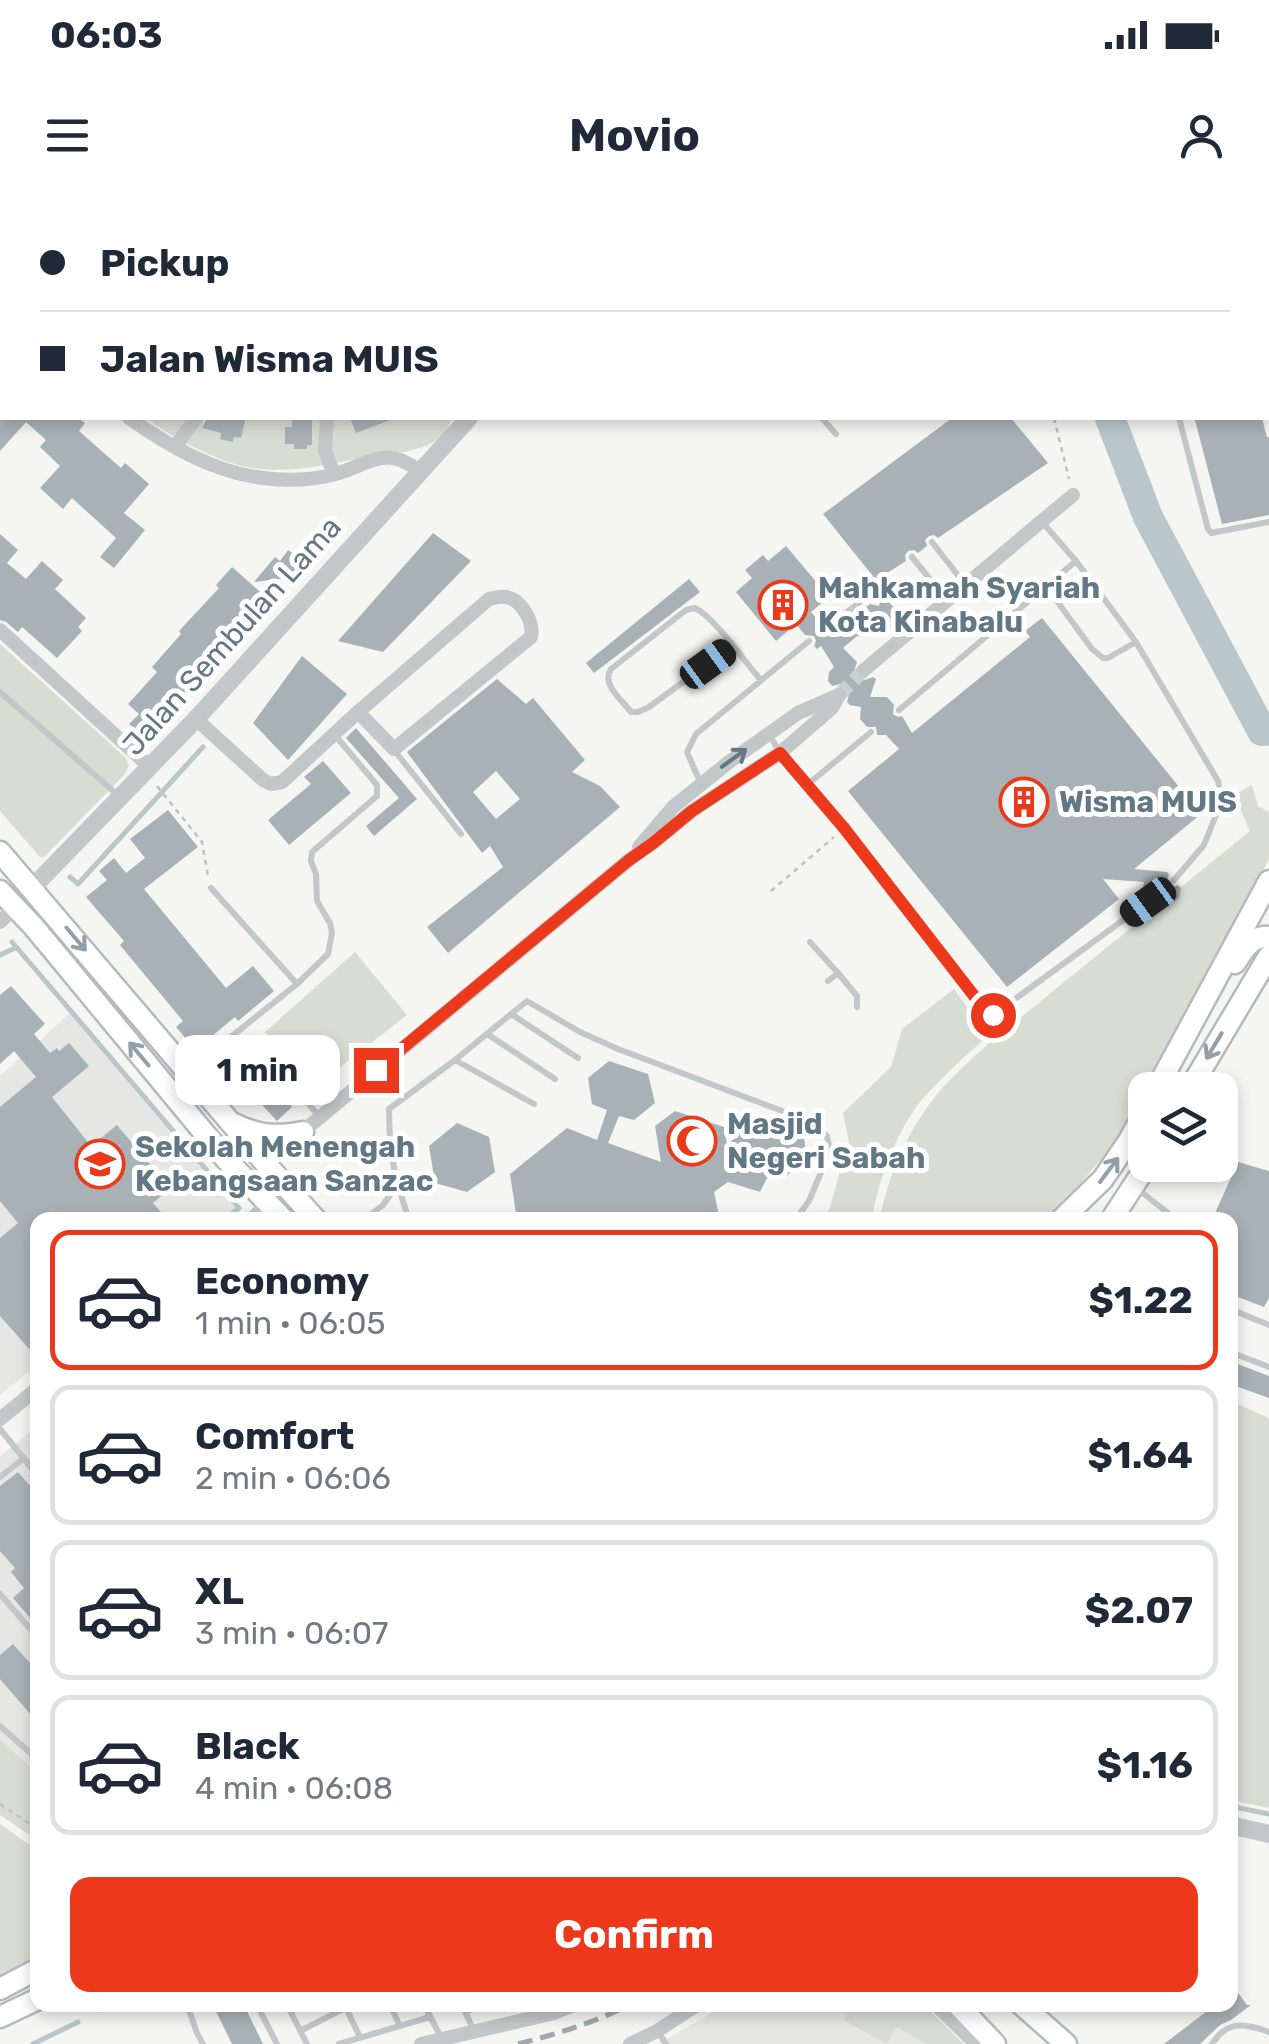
<!DOCTYPE html>
<html lang="en">
<head>
<meta charset="utf-8">
<style>
	body { margin:0; font-family:Rubik,sans-serif; background:#f6f6f7; color:#1f2937; height:100vh; display:flex; flex-direction:column; font-size:38px; white-space:nowrap }
	* { box-sizing:border-box; margin:0 }
	p { font-size:32px; color:#747a83 }
	.icon { flex:none; width:55px; height:55px; fill:none; stroke:currentColor; stroke-width:2; stroke-linecap:round; stroke-linejoin:round }
	.map { position:relative; flex:1; overflow:hidden }
	.drawer { position:absolute; left:30px; top:1012px; width:1208px; height:800px; display:flex; flex-direction:column; background:#fff; border-radius:20px; box-shadow:0 5px 15px #0003 }
	.drawer>* { flex:none }
	.hud { position:absolute; left:0px; top:0px; width:1270px; height:220px; box-shadow:0 5px 15px #0003; display:grid; align-content:center; height:220px; padding:0 40px; background:#fff }
	.fabs { position:absolute; left:1128px; top:872px; display:grid; gap:20px }
	.fabs a { display:grid; place-items:center; width:110px; height:110px; border-radius:20px; background:#fff; box-shadow:0 5px 15px #0003; font-size:50px }
	.end { position:absolute; width:45px; height:45px; margin:-22px; border:12px solid #ec391b; background:#fff; box-shadow:0 0 0 5px #fff }
	.from { border-radius:50% }
	.bubble { position:absolute; height:70px; border-radius:20px; background:#fff; box-shadow:0 5px 15px #0003; font-size:32px; font-weight:700; line-height:70px; text-align:center }
	.car { position:absolute; width:30px; height:60px; margin:-30px -15px; border-radius:12px; box-shadow:0 0 8px 2px #0007; background:linear-gradient(#222 24%,#8ab4d8 0 40%,#222 0 76%,#8ab4d8 0 86%,#222 0) }
	.hud b { display:flex; align-items:center; gap:35px; height:95px; font-size:38px }
	.hud b+b { border-top:2px solid #e0e1e3 }
	.hud i { width:25px; height:25px; background:#1f2937 }
	ul { padding:18px 0 0; list-style:none }
	li { display:flex; align-items:center; gap:30px; height:140px; margin:0 20px 15px; padding:0 20px; border:5px solid #e0e1e3; border-radius:20px }
	li div { flex:1 }
	li b { display:block; font-size:38px }
	li em { font-style:normal; font-weight:700 }
	li.on { border-color:#ec391b }
	li>.icon { width:90px; height:90px; stroke-width:1.5 }
	.button { display:flex; gap:20px; margin-top:auto; padding:20px 40px }
	.button a { flex:1; height:115px; border-radius:20px; background:#ec391b; color:#fff; font-size:40px; font-weight:700; line-height:115px; text-align:center }
	.status { display:flex; justify-content:space-between; align-items:center; height:70px; padding:0 50px; background:#fff; direction:ltr }
	.status svg { height:28px; fill:currentColor }
	header { display:flex; justify-content:space-between; align-items:center; height:130px; padding:0 40px; background:#fff; font-size:45px; font-weight:700 }
	.map>svg:first-child { display:block }
	.built { fill:#e6e6e4 }
	.green { fill:#d7ddd2 }
	.lines { fill:none; stroke-linecap:round; stroke-linejoin:round }
	.stream { stroke:#b9c7cb; stroke-width:5 }
	.canal { stroke:#b9c7cb; stroke-width:18 }
	.river { stroke:#b9c7cb; stroke-width:30 }
	.building { fill:#a8b2b6; fill-rule:evenodd }
	.minor-tunnel { stroke:#c9d0d0; stroke-width:14; stroke-dasharray:14 7; stroke-linecap:butt }
	.primary-casing { stroke:#b5babd; stroke-width:25 }
	.path { stroke:#bec0c2; stroke-width:2.5; stroke-dasharray:5 5; stroke-linecap:butt }
	.service { stroke:#c2c7c9; stroke-width:6 }
	.minor { stroke:#c2c7c9; stroke-width:14 }
	.tertiary { stroke:#c2c7c9; stroke-width:18 }
	.primary { stroke:#fff; stroke-width:20 }
	.rail { stroke:#a0a8ad; stroke-width:5; stroke-dasharray:15 8; stroke-linecap:butt }
	.oneway { stroke:#627884 }
	.oneway2 { stroke:#91a0a9 }
	.route { stroke:#ec391b; stroke-width:12 }
	.labels { text-anchor:middle; stroke-width:10; stroke-linejoin:round; paint-order:stroke }
	.poi-label { font-size:30px; font-weight:bold; fill:#627884; stroke:#fff; text-anchor:start }
	.street-label { font-size:30px; fill:#627884; stroke:#fff }
</style>
</head>
<body>
<div class="status"><b>06:03</b><svg viewBox="0 0 49 12"><path d="M0 12V9h3v3zM5 12V6h3v6zM10 12V3h3v9zM15 12V0h3v12zM26 1h20v11H26zM47 4h2v5h-2z"/></svg></div>
<header><svg class="icon" aria-label="menu" viewBox="0 0 24 24"><path d="M4 6h16M4 12h16M4 18h16"/></svg>Movio<svg class="icon" aria-label="person" viewBox="0 0 24 24"><circle cx="12" cy="8" r="4"/><path d="M4 21q1-7 8-7t8 7"/></svg></header>
<div class="map">
<svg width="1269" height="1844" viewBox="0 0 1269 1844">
	<rect width="100%" height="100%" fill="#f5f5f1"/>
	<path class="built" d="M70,813L236,1008L220,1020H38L37,1165L0,1195V876Z
		M30,1232L38,1241L37,1573L0,1539V1256Z
		M725,1805H892L914,1837L926,1844H658Z"/>
	<path class="green" d="M146,218H205L202,228L221,233L233,242L234,237L241,238L246,218H292L295,249H306L307,245L312,244V218H350L356,232L395,218H452C449,227 443,237 434,242C414,253 388,254 366,257C323,265 279,277 235,264C208,256 168,235 146,218Z
		M0,444L126,558L129,565L125,574L43,658L40,657L0,611Z
		M1252,585L1258,606L1269,612V659L1151,890H1145V901L1137,917L1056,1012L1049,1020H880C886,981 905,938 928,906C946,881 970,860 993,840L1250,631L1234,595Z
		M355,752L407,815L312,889L265,832Z
		M954,789L988,836C966,855 944,875 925,896C899,925 877,982 872,1020H826L849,941L843,913L891,867L902,829Z
		M1230,1201L1269,1218V1608L1230,1600Z
		M0,1539L37,1573V1640L0,1615Z
		M0,1624L37,1650L38,1756L0,1775Z
		M850,1805H924L964,1844H926L897,1827L887,1844L845,1821Z"/>
	<g class="lines">
		<path class="stream" d="M70,677L78,684L203,547
			M12,742L239,1008L224,1020
			M0,755L15,748
			M1230,1606L1269,1614
			M102,1810L112,1805
			M33,1844L78,1822"/>
		<path class="canal" d="M1262,531L1269,537"/>
		<path class="river" d="M1098,2V0
			M1110,218L1148,317L1262,531"/>
	</g>
	<path class="building" d="M0,218H78L85,223L79,231L121,268L125,263L149,284L124,313L145,330L114,368L100,357L116,338L72,298L63,309L40,288L60,266L40,247L46,240L26,222L0,251Z
		M207,218H246L241,238L234,237L233,242L220,239L221,233L202,228Z
		M292,218H312V245H307V249H294V244H285V227H292Z
		M350,218H393V219L356,233Z
		M952,218H1011L1048,263L938,338L934,335L929,336L925,340L927,346L918,353L914,350L908,351L905,355L906,361L876,380L823,314Z
		M1204,218H1262L1267,237H1269V315L1222,324L1195,220Z
		M433,333L471,361L383,452L338,441Z
		M0,334L18,350L7,363L26,379L42,361L63,380L55,389L86,418L78,427L82,431L57,458L22,427L18,432L6,422L0,420Z
		M786,346L829,397L811,412L821,424L819,429L823,435L830,434L833,437L852,426V417L870,404L879,406L882,395L901,415L894,426L868,437L857,436L843,448L857,462L854,471L857,477L865,480L873,477L876,479L870,497H887L894,505L893,514L898,517L902,516L912,533L1030,437L1025,431L1042,418L1201,614L1134,669L1167,672L1169,675L1167,680L1169,684L1174,687L1178,685L1181,688L1179,698L1164,710L1154,709L1153,697L1144,696L1142,694L1144,682L1103,679L1119,699L1007,787L848,591L899,549L886,535H877L876,527H867L860,519L861,507L850,505L847,502L849,494L846,487L840,484L832,486L828,481L829,472L834,467L821,446L817,449L814,446L816,441L814,436L805,435L796,424L776,441L736,392L752,378L745,370L763,355L768,361Z
		M288,350L301,359L296,366L301,373L294,382L288,378L254,382L275,357L280,361Z
		M232,367L266,397L234,432L244,441L229,457L218,447L200,465L205,469L145,538L129,524L139,514L128,504L157,472L152,467L181,434L179,431L219,388L216,385Z
		M689,379L700,392L594,473L586,463Z
		M302,456L347,494L288,560L253,523Z
		M497,479L526,504L533,498L585,560L572,572L600,586L620,607L448,753L427,727L503,667L490,646L482,653L407,552ZM496,571L520,599L496,619L473,592Z
		M356,528L417,599L374,636L366,626L399,598L346,538Z
		M323,561L351,593L289,645L268,620L311,584L304,577Z
		M168,610L198,647L144,689L226,788L253,766L274,791L238,821L235,817L206,841L209,845L199,854L176,827L183,821L120,745L124,741L86,697L107,680L99,671L114,658L126,673L145,658L130,639Z
		M11,786L45,824L34,834L50,853L57,848L59,851L69,843L89,866L52,897L91,946L117,925L153,968L148,972L165,993L153,1003L168,1020H38V1159L0,1116V1038L18,1023L0,1001V907L36,877L14,851L0,864V795Z
		M609,861L648,874L655,903L634,920L619,916L608,943L661,962L655,926L675,911L724,927L727,945L760,916L803,931L807,959L786,976L770,972L760,992L728,982L714,992L720,1020H517L510,974L567,928L597,940L607,910L592,904L588,878Z
		M257,865L292,907L277,921L240,881Z
		M457,923L489,937L495,972L467,992L435,983L429,946Z
		M1238,962L1269,971V1098L1264,1107L1230,1094V1020H1212Z
		M1230,1161L1269,1176V1198L1230,1184Z
		M18,1272L38,1295V1427L13,1398L24,1388L11,1372L15,1368L0,1351V1286Z
		M13,1444L38,1472V1523L0,1479V1455Z
		M1230,1782L1247,1805H1251L1231,1820L1220,1825L1200,1844H1164L1215,1805H1230Z
		M213,1805H244L263,1844H232Z"/>
	<g class="lines">
		<path class="minor-tunnel" d="M839,495L864,470"/>
		<g class="primary-casing">
			<path id="primary" d="M0,652L265,963L316,1020
				M0,691L34,727L225,958L284,1020
				M1235,763C1243,750 1252,735 1269,737
				M1156,890L1269,681
				M1189,890L1269,756
				M234,924C258,936 277,937 303,932
				M1061,1020L1103,979L1130,939L1145,911
				M1111,1020L1147,965
				M0,1789L38,1769
				M958,1805L995,1844
				M1022,1805L1066,1844
				M0,1817L38,1799"/>
		</g>
		<path class="path" d="M1054,218L1069,279
			M157,586L202,642L208,676
			M771,691L834,637
			M0,1604L38,1629"/>
		<path class="service" d="M1268,110L1269,108
			M1268,143L1269,145
			M1268,170H1269
			M822,218L836,234
			M1179,218L1208,329L1211,333L1269,322
			M1043,323L1076,361L1136,442L1218,581L1222,600L1204,645L1174,680
			M932,342L964,383
			M912,357L946,399
			M1046,386L1092,449L1103,458H1108L1136,442
			M826,429L870,394L875,400
			M732,446L649,507L638,512H631C621,499 601,484 611,469L686,410L695,408C715,418 744,461 760,479
			M0,492L120,597
			M899,510L1076,361
			M769,534L780,553L845,628L985,810L993,815L1148,702
			M394,550L461,634
			M701,584L687,552L696,534L809,441
			M807,585L871,532
			M810,742L838,773
			M828,781L838,773L857,796V807
			M297,784L328,754L332,733L330,723L317,701L316,674L311,661L312,652L377,596V585L334,534
			M511,814L578,858
			M487,834L555,879
			M257,843L319,916
			M455,860L534,904
			M195,878L202,860L297,784L211,688
			M1135,987L1177,1020
			M364,1020L383,1005L397,985
			M408,1020C406,1006 400,995 397,981C391,958 389,933 389,909L455,860L527,801L580,832L618,849L814,923L827,936L830,951L809,1001L795,1020
			M1230,1109L1269,1125
			M1230,1152L1269,1167
			M0,1229L38,1276
			M0,1277L23,1259
			M0,1394L38,1438
			M0,1526L38,1560
			M187,1805L197,1833L203,1844
			M257,1805L277,1844
			M287,1805L307,1844
			M390,1805L400,1826
			M424,1805L442,1839
			M462,1805L474,1831
			M346,1808L360,1837
			M466,1812L482,1805
			M300,1831L351,1805
			M658,1832L666,1844
			M339,1844L430,1817
			M1212,1844C1227,1820 1245,1823 1269,1832"/>
		<path class="minor" d="M718,0L721,2
			M324,2L326,0
			M806,2L807,0
			M827,2L829,0
			M1012,2V0
			M0,114L2,116
			M0,145L2,144
			M129,218C169,246 213,272 263,278C285,281 310,280 332,275C368,266 384,243 419,271
			M327,218L325,251L334,274
			M175,247L196,218
			M0,430L150,567
			M864,470L1073,295
			M196,519L263,580L271,584L282,582L358,512L489,399C494,398 500,396 506,397C522,400 534,422 531,437L394,549L358,512
			M639,647L673,607L729,562L798,513L839,495
			M0,722L15,707
			M265,963L629,660L653,643L692,611L780,553L832,508L839,495
			M251,1020L267,1004
			M0,1219L38,1188
			M936,1805L976,1844
			M421,1844L554,1813L574,1805
			M630,1844L657,1831L697,1805"/>
		<path class="tertiary" d="M662,2L664,0
			M32,688L196,519L469,218
			M1230,1625L1269,1634"/>
		<use href="#primary" class="primary"/>
		<path class="rail" d="M518,1844C556,1834 594,1823 629,1805"/>
	</g>
	<defs><path id="oneway-shaft" d="M-6 0H5M1.5-3L5.5 0L1.5 3" fill="none" stroke-width="1.6" stroke-linecap="round" stroke-linejoin="round" transform="scale(2.5)"/></defs>
	<use class="oneway" href="#oneway-shaft" transform="translate(734 558) rotate(-36)"/>
	<g class="oneway2">
		<use href="#oneway-shaft" transform="translate(76 739) rotate(50)"/>
		<use href="#oneway-shaft" transform="translate(1214 846) rotate(121)"/>
		<use href="#oneway-shaft" transform="translate(139 854) rotate(-130)"/>
		<use href="#oneway-shaft" transform="translate(1109 970) rotate(-53)"/>
	</g>
	<g class="lines">
		<path class="route" d="M376,870L629,660L653,643L692,611L780,553L844,628L985,810L993,815"/>
	</g>
	<defs>
		<g id="building-ring" transform="scale(2.5)"><circle r="9.5" fill="#fff" stroke="#ec391b" stroke-width="1.5"/><path d="M-4-6H4V6H1V3H-1V6H-4ZM-2.5-4.3h1.7v1.8h-1.7ZM.8-4.3h1.7v1.8H.8ZM-2.5-1h1.7V.8h-1.7ZM.8-1h1.7V.8H.8Z" fill="#ec391b"/></g>
		<g id="mosque-ring" transform="scale(2.5)"><circle r="9.5" fill="#fff" stroke="#ec391b" stroke-width="1.5"/><path d="M3.5-4.9A6 6 0 1 0 3.5 4.9A5 5 0 1 1 3.5-4.9Z" fill="#ec391b"/></g>
		<g id="school-ring" transform="scale(2.5)"><circle r="9.5" fill="#fff" stroke="#ec391b" stroke-width="1.5"/><path d="M0-5L7-2L0 1L-7-2ZM-4 1L0 2.5L4 1V4Q0 6-4 4Z" fill="#ec391b"/></g>
	</defs>
	<g fill-rule="evenodd">
		<use href="#building-ring" x="783" y="405"/>
		<use href="#building-ring" x="1024" y="602"/>
		<use href="#mosque-ring" x="692" y="941"/>
		<use href="#school-ring" x="100" y="964"/>
	</g>
	<g class="labels">
		<g class="poi-label">
			<text x="818" y="398">Mahkamah Syariah<tspan x="818" dy="34">Kota Kinabalu</tspan></text>
			<text x="1059" y="612">Wisma MUIS</text>
			<text x="727" y="934">Masjid<tspan x="727" dy="34">Negeri Sabah</tspan></text>
			<text x="135" y="957">Sekolah Menengah<tspan x="135" dy="34">Kebangsaan Sanzac</tspan></text>
		</g>
		<g class="street-label">
			<text transform="translate(232 436) rotate(-48)" y="10">Jalan Sembulan Lama</text>
		</g>
	</g>
</svg>
<div class="fabs">
<a><svg class="icon" aria-label="layers" viewBox="0 0 24 24"><path d="M12 4l9 5-9 5-9-5zM3 14l9 5 9-5"/></svg></a>
</div>
<i class="end from" style="left:993px;top:815px"></i>
<i class="end" style="left:376px;top:870px"></i>
<div class="bubble" style="left:175px;top:835px;width:165px">1 min</div>
<i class="car" style="left:708px;top:464px;rotate:54deg"></i>
<i class="car" style="left:1148px;top:702px;rotate:234deg"></i>
<div class="hud">
<b><i class="from"></i>Pickup</b>
<b><i></i>Jalan Wisma MUIS</b>
</div>
<section class="drawer">
<ul>
<li class="on"><svg class="icon" aria-label="car" viewBox="0 0 24 24"><path d="M5 17H2v-5l4-1 3-4h7l3 4 3 1v5h-3M9 17h6M6 11h13"/><circle cx="7" cy="17" r="2"/><circle cx="17" cy="17" r="2"/></svg><div><b>Economy</b><p>1 min · 06:05</p></div><em>$1.22</em></li>
<li><svg class="icon" aria-label="car" viewBox="0 0 24 24"><path d="M5 17H2v-5l4-1 3-4h7l3 4 3 1v5h-3M9 17h6M6 11h13"/><circle cx="7" cy="17" r="2"/><circle cx="17" cy="17" r="2"/></svg><div><b>Comfort</b><p>2 min · 06:06</p></div><em>$1.64</em></li>
<li><svg class="icon" aria-label="car" viewBox="0 0 24 24"><path d="M5 17H2v-5l4-1 3-4h7l3 4 3 1v5h-3M9 17h6M6 11h13"/><circle cx="7" cy="17" r="2"/><circle cx="17" cy="17" r="2"/></svg><div><b>XL</b><p>3 min · 06:07</p></div><em>$2.07</em></li>
<li><svg class="icon" aria-label="car" viewBox="0 0 24 24"><path d="M5 17H2v-5l4-1 3-4h7l3 4 3 1v5h-3M9 17h6M6 11h13"/><circle cx="7" cy="17" r="2"/><circle cx="17" cy="17" r="2"/></svg><div><b>Black</b><p>4 min · 06:08</p></div><em>$1.16</em></li>
</ul>
<div class="button"><a>Confirm</a></div>
</section>
</div>
</body>
</html>
